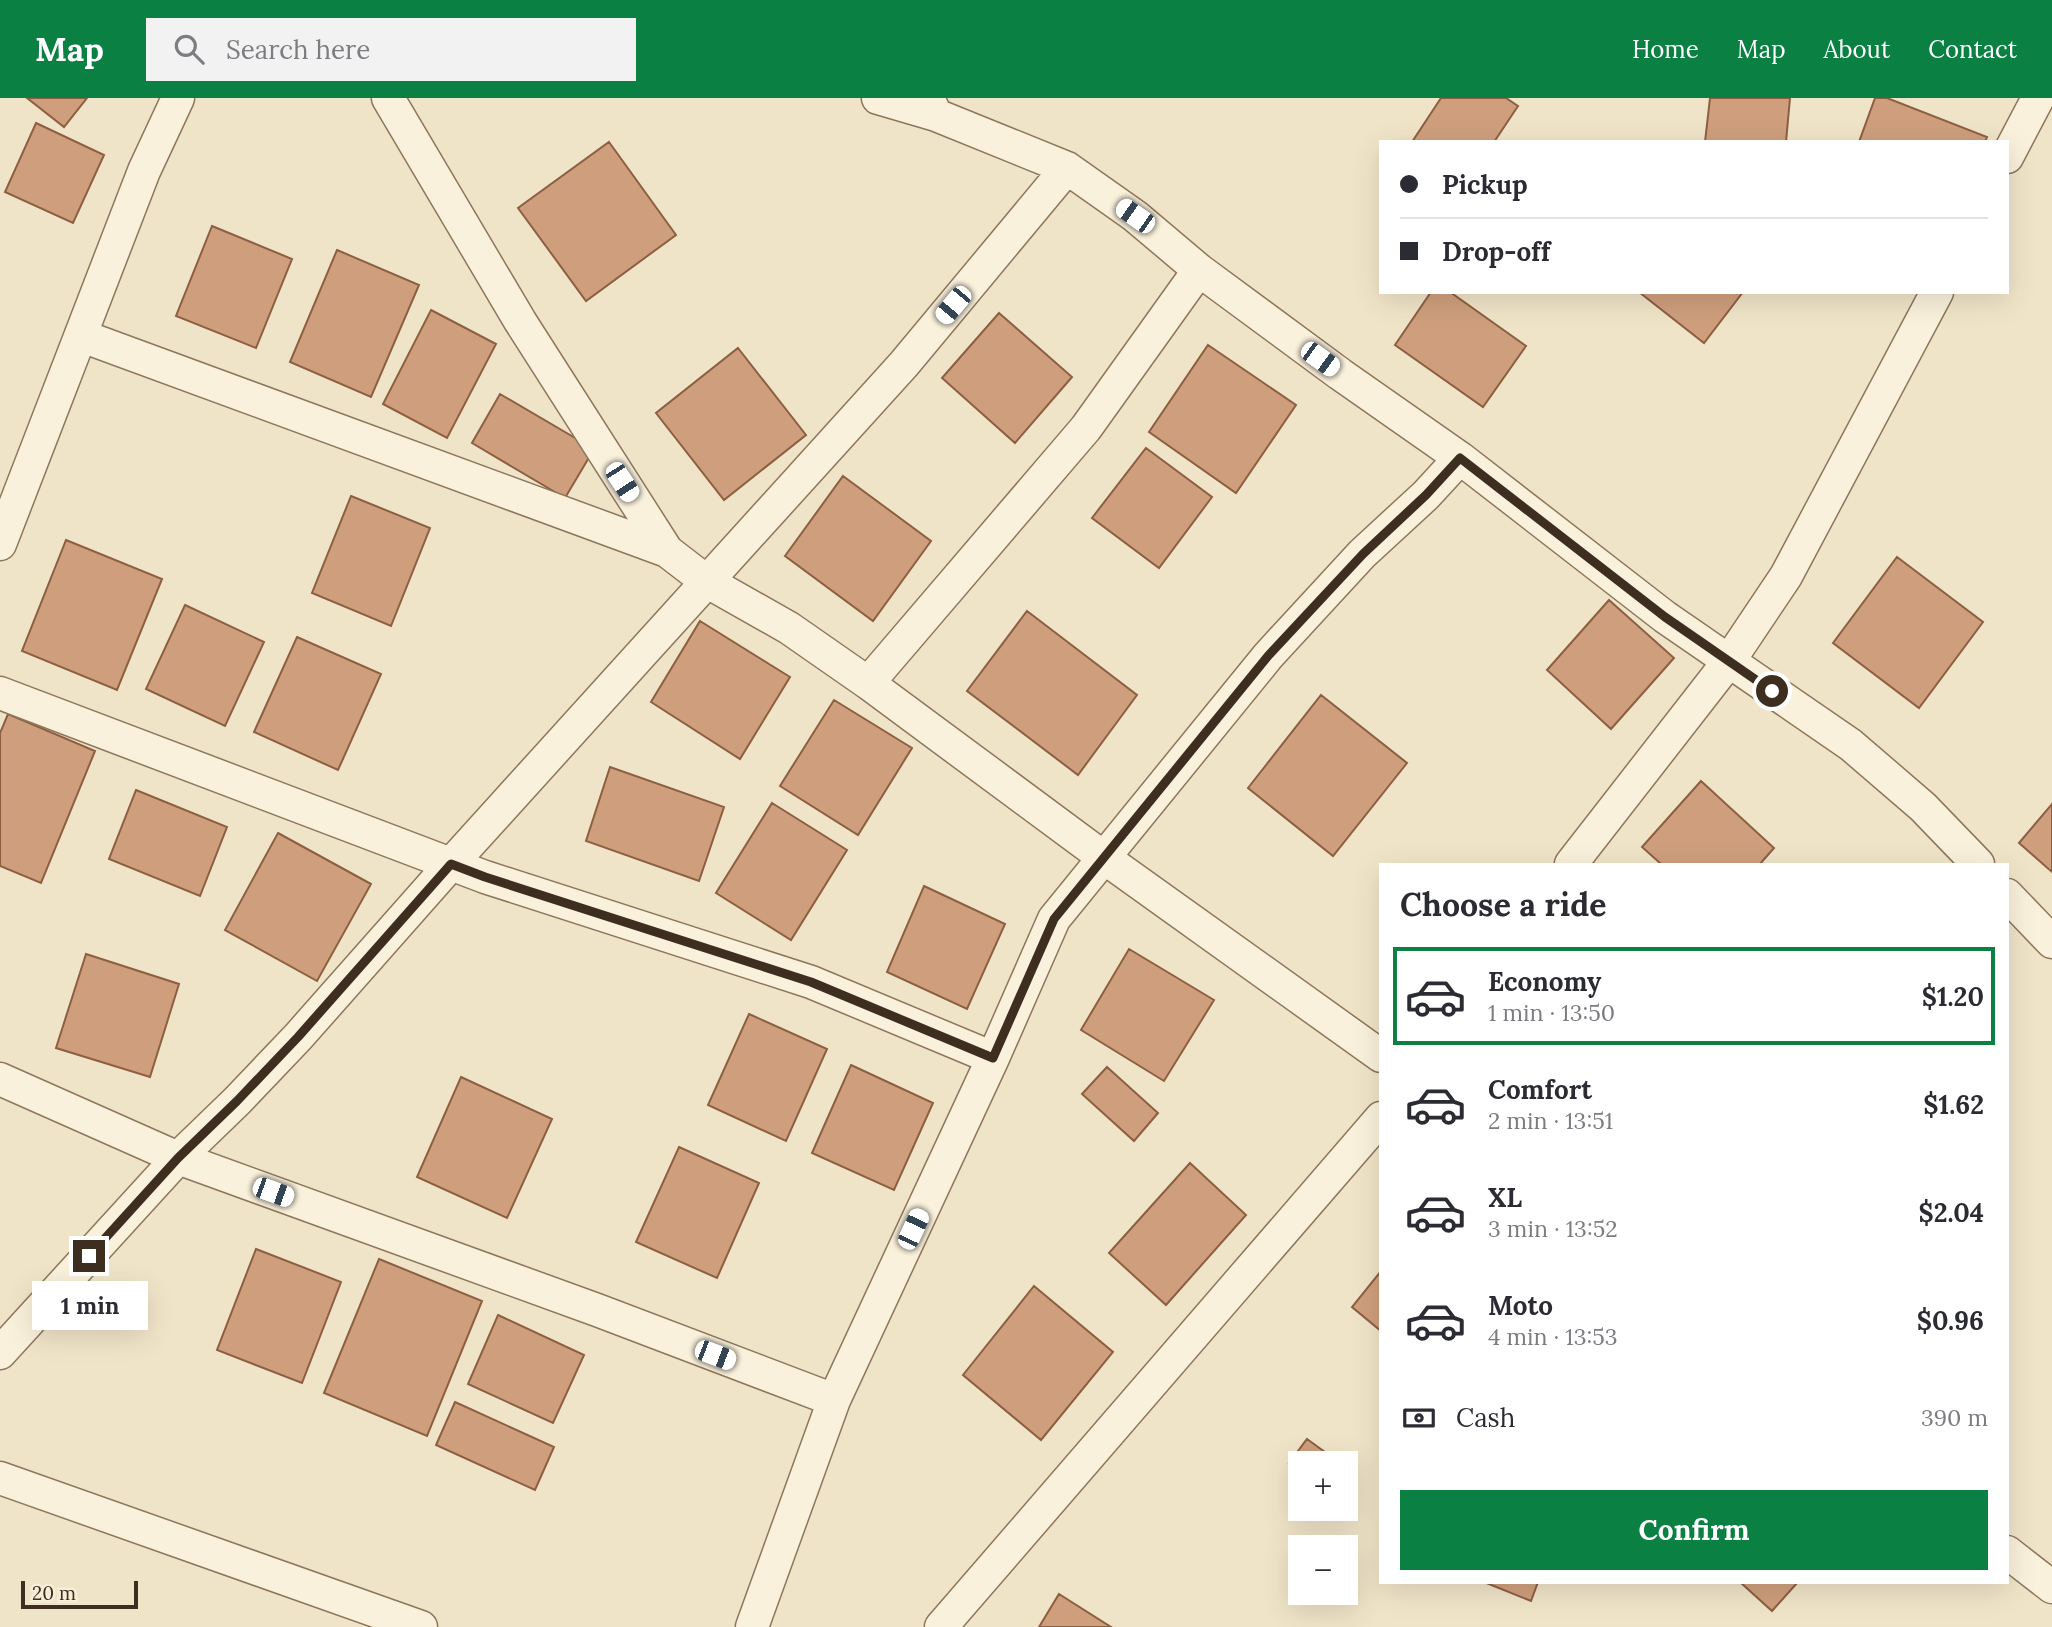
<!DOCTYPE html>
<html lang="en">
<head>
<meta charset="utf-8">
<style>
	body { margin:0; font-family:Lora,serif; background:#f2f2f3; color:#2b2b33; height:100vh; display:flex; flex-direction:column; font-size:26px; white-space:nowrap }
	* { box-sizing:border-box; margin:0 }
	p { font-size:23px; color:#7c7c81 }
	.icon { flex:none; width:38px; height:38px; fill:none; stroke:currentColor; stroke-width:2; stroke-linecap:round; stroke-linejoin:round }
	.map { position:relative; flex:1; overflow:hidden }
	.sheet { position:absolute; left:1379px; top:765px; width:630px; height:721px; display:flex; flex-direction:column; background:#fff; border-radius:0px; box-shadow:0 7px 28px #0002 }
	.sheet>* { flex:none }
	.top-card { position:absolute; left:1379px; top:42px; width:630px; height:154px; border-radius:0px; box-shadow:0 7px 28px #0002; display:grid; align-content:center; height:154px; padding:0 21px; background:#fff }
	.buttons { position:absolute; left:1288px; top:1353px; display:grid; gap:14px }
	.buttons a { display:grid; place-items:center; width:70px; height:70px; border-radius:0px; background:#fff; box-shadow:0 7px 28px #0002; font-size:35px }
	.scale { position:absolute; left:21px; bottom:18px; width:117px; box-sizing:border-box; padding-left:7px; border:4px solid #3d2e20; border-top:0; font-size:19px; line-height:24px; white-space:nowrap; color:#3d2e20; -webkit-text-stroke:5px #f7eed8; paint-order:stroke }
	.end { position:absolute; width:32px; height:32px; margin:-16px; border:9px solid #3d2e20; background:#fff; box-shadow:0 0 0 4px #fff }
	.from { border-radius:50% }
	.bubble { position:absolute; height:49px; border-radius:0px; background:#fff; box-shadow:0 7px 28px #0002; font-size:23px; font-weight:700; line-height:49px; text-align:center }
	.car { position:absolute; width:21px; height:42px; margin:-21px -10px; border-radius:9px; box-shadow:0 0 5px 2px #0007; background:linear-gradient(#fff 24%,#345 0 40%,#fff 0 76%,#345 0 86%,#fff 0) }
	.top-card b { display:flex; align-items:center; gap:24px; height:66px; font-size:26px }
	.top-card b+b { border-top:2px solid #e1e1e2 }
	.top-card i { width:18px; height:18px; background:#2b2b33 }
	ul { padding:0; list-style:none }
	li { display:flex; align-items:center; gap:21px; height:98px; margin:0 14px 10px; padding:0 7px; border:4px solid transparent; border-radius:0px }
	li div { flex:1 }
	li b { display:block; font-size:26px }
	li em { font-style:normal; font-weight:700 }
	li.selected { border-color:#0b8043 }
	li>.icon { width:63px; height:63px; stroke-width:1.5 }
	h2 { padding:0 21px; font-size:32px; line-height:84px }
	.pay { display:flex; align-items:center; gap:18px; height:77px; padding:0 21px; font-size:26px }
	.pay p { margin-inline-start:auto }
	.cta { display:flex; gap:14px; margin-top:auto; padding:14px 21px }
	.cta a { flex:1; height:80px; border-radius:0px; background:#0b8043; color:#fff; font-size:28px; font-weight:700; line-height:80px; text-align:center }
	header { display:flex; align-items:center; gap:42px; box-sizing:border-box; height:98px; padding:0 35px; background:#0b8043; color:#fff }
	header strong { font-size:33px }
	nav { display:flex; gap:38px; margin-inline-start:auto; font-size:24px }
	.search { width:490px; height:63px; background:#f2f2f3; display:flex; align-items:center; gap:18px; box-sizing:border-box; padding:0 24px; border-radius:0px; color:#7c7c81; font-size:26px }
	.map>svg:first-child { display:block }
	.building { fill:#cf9f7d; stroke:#8d5f41; stroke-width:2 }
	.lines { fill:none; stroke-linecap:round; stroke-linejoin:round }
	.minor-casing { stroke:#8d765c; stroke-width:35 }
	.minor { stroke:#faf1dc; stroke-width:32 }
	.route { stroke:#3d2e20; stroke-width:9 }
</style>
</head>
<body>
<header>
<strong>Map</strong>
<div class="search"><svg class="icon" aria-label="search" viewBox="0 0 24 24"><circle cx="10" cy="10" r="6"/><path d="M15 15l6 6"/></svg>Search here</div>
<nav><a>Home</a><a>Map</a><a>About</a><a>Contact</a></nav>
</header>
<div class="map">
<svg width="2052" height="1529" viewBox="0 0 2052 1529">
	<rect width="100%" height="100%" fill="#f0e4c8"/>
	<path class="building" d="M27,0H87L64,29Z
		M1441,0H1506L1518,8L1494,44H1412Z
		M1710,0H1790L1786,44H1705Z
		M1875,0H1887L1987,39L1985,44H1859Z
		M36,25L104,57L73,125L5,94Z
		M609,44L676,137L586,203L518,110Z
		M212,128L292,161L256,250L176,218Z
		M337,152L419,187L371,299L290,264Z
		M1431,194H1450L1526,248L1483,309L1395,247Z
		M1639,194H1743L1704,245Z
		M431,212L496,246L447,340L383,306Z
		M999,215L1072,279L1015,345L942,280Z
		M1208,247L1296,307L1236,395L1149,334Z
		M738,250L806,337L724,402L656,315Z
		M500,296L594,351L565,400L472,345Z
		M1146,350L1212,399L1159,470L1092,420Z
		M843,378L931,443L873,523L785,458Z
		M351,398L430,430L391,528L312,495Z
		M66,442L162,481L117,592L22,553Z
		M1897,459L1983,524L1919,610L1833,545Z
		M1609,502L1674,560L1611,631L1547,572Z
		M185,507L264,544L225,628L146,591Z
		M1027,513L1137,597L1078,677L967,593Z
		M700,523L790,579L740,661L651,604Z
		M297,539L381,576L338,672L254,634Z
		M1321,597L1407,665L1333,758L1248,690Z
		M834,602L912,650L858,737L780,688Z
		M8,616L95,653L41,785L0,768V635Z
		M610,669L724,709L699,783L586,743Z
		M1701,683L1774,750L1760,766H1661L1642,749Z
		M136,692L227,729L200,798L109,761Z
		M772,705L847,752L791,842L716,795Z
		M2052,706V774L2019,745Z
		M278,735L371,786L317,883L225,832Z
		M924,788L1005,826L967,911L887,874Z
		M1129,851L1214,902L1164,983L1081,932Z
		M86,856L179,886L150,979L56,950Z
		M749,916L827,951L786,1043L708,1007Z
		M851,967L933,1005L894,1092L812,1055Z
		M1107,969L1158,1015L1134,1043L1082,996Z
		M461,979L552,1021L507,1120L417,1079Z
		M679,1049L759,1085L717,1180L636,1144Z
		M1190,1065L1246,1117L1166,1207L1109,1155Z
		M256,1151L341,1184L302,1285L217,1252Z
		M379,1161L482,1203L427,1338L324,1295Z
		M1381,1173V1233L1352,1209Z
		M1034,1188L1113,1254L1041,1342L963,1277Z
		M498,1217L584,1257L553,1325L468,1286Z
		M455,1304L554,1349L535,1392L436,1347Z
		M1307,1341L1340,1365H1300V1373L1289,1365Z
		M1484,1484H1538L1531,1503Z
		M1740,1484H1798L1772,1513Z
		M1059,1496L1111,1529H1039Z"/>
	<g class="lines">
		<g class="minor-casing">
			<path id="minor" d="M388,0L520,223L667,453
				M878,0L936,17
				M928,0L936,17L1067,70L1135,118L1199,172L1340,276L1460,360L1665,519L1851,647L1923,709L1978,766
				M2007,59L2038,0
				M82,238L667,453L706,483L789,530L868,585L1103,759L1381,958
				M0,446L144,73L178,0
				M868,585L1086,330L1199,172
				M0,595L485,779L811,884L993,960
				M1571,766L1729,563L1786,478L1937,194
				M2007,797L2052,844
				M0,981L178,1060L597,1212L834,1302
				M0,1255L178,1060L237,1003L298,939L451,766L904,266L1067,70
				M0,1380L421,1529
				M2007,1454L2052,1489
				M752,1529L834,1302L993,960L1054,821L1268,558L1362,456L1426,397L1460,360
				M941,1529L1381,1020"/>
		</g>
		<use href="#minor" class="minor"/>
	</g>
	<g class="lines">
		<path class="route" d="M89,1158L178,1060L237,1003L298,939L451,766L485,779L811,884L993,960L1054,821L1268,558L1363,456L1426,397L1460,360L1665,519L1772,593"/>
	</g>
</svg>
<div class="buttons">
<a>+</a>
<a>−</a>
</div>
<div class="scale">20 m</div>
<i class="end from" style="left:1772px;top:593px"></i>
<i class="end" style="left:89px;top:1158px"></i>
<div class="bubble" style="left:32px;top:1183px;width:116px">1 min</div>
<i class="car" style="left:1135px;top:118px;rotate:305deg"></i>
<i class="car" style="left:953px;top:207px;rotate:220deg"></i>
<i class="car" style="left:1320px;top:261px;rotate:126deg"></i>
<i class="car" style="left:622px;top:384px;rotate:147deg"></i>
<i class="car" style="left:273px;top:1094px;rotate:110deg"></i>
<i class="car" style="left:913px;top:1131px;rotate:25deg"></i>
<i class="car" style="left:715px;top:1257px;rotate:111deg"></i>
<div class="top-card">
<b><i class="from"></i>Pickup</b>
<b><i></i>Drop-off</b>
</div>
<section class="sheet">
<h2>Choose a ride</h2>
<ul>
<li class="selected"><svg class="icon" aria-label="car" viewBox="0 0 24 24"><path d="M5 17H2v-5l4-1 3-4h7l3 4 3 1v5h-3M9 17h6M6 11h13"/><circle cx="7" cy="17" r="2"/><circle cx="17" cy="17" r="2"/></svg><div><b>Economy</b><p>1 min · 13:50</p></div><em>$1.20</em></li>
<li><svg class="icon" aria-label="car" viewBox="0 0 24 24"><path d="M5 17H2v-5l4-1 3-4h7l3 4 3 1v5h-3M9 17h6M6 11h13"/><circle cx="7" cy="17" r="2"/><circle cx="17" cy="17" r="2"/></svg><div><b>Comfort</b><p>2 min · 13:51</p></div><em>$1.62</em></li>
<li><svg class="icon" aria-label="car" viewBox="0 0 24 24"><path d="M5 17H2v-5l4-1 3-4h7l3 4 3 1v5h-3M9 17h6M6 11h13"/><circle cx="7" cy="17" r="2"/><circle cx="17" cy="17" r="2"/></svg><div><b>XL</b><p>3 min · 13:52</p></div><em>$2.04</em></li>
<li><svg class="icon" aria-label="car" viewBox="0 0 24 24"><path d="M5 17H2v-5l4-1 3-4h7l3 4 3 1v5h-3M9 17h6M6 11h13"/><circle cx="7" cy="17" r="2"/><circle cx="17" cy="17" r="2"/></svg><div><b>Moto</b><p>4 min · 13:53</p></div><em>$0.96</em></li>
</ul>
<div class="pay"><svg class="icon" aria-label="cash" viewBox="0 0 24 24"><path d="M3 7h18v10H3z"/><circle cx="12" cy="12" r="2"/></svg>Cash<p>390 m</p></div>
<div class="cta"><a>Confirm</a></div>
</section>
</div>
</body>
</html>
